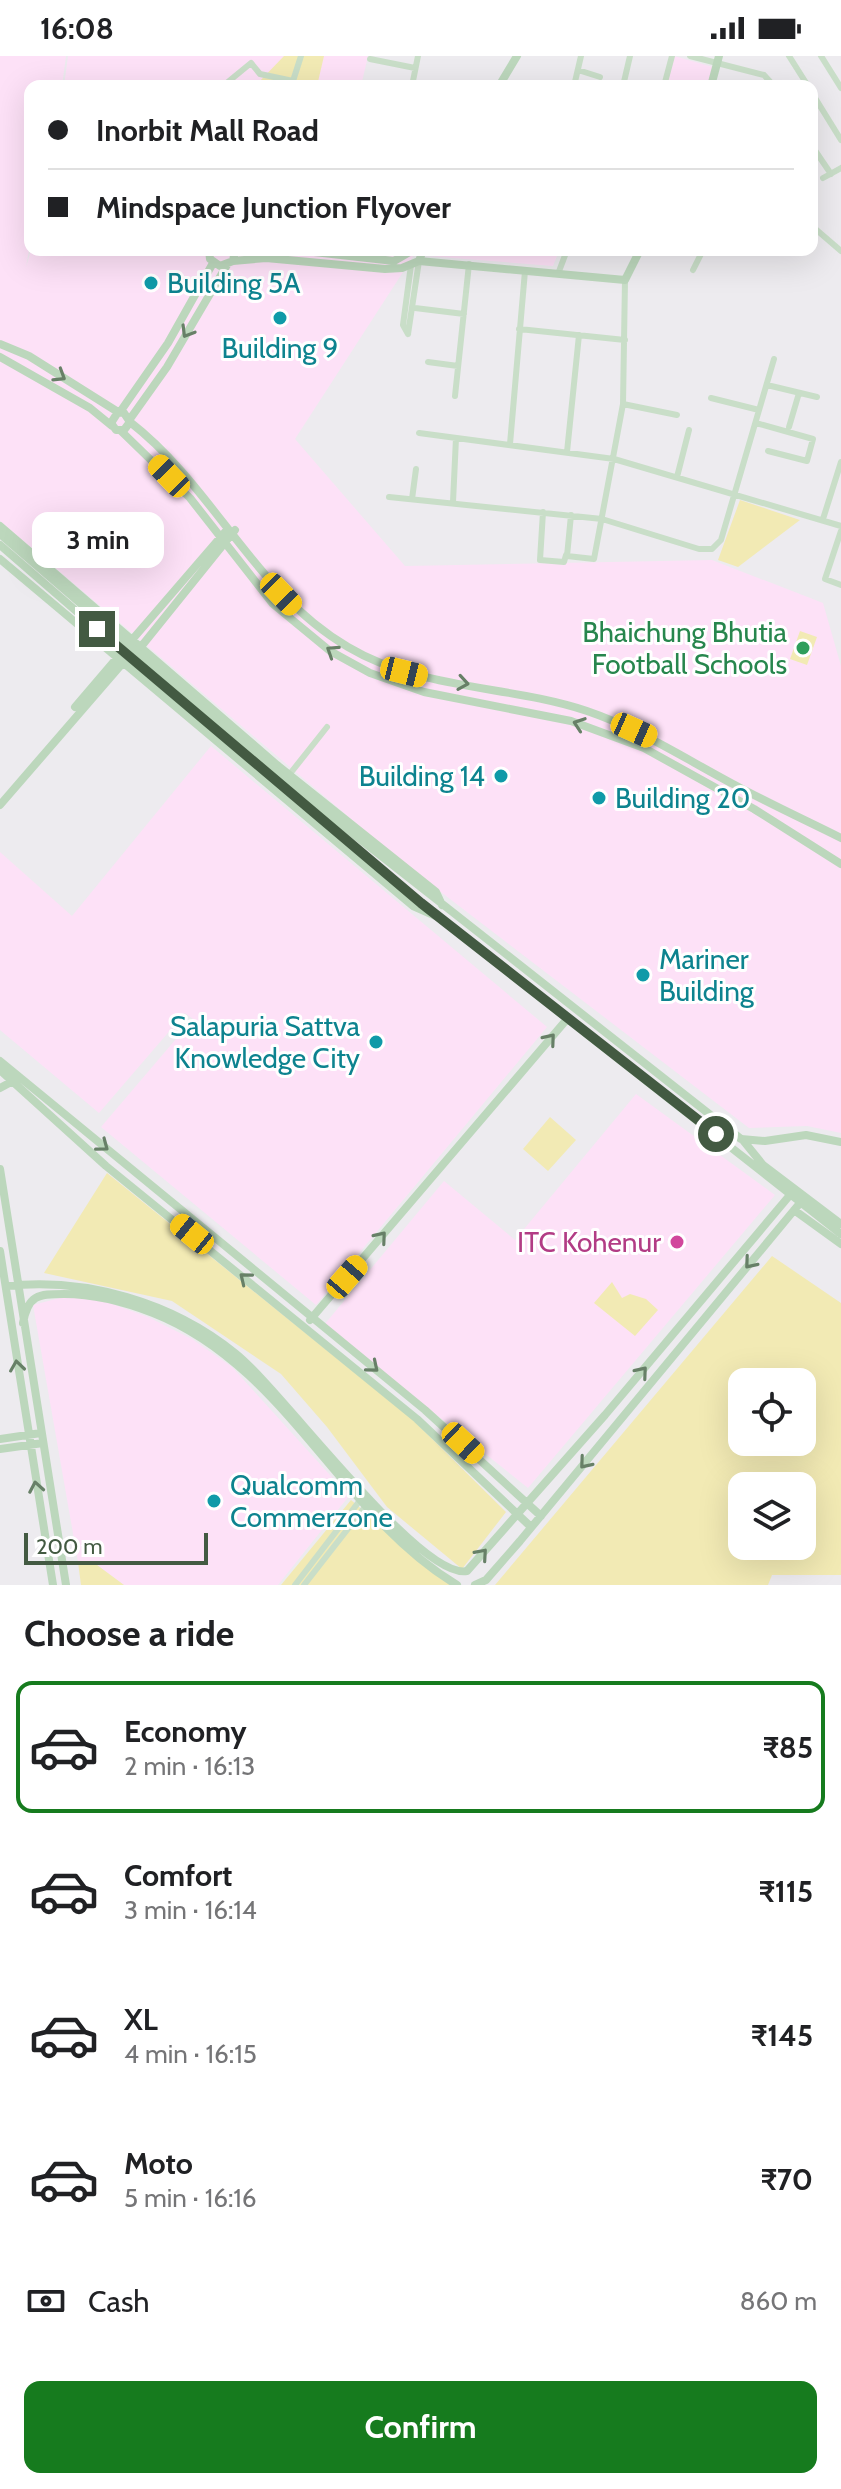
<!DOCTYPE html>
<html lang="en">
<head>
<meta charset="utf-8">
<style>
	body { margin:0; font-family:Cabin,sans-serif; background:#f2f2f2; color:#202124; height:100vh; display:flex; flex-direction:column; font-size:30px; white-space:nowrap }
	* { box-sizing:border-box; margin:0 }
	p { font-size:26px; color:#757577 }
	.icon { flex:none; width:44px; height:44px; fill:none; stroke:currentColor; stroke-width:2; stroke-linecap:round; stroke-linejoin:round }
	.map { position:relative; height:1529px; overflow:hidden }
	.panel { display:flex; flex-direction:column; background:#fff; flex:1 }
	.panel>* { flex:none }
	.hud { position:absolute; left:24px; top:24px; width:794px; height:176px; border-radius:16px; box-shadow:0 8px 32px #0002; display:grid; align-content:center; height:176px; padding:0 24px; background:#fff }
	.fabs { position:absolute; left:728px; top:1312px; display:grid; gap:16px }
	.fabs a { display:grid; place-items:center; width:88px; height:88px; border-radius:16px; background:#fff; box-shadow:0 8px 32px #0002; font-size:40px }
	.scale { position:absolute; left:24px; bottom:20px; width:184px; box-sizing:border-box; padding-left:8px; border:4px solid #435a42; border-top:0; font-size:22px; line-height:28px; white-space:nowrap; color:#435a42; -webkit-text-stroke:6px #fff; paint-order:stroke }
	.end { position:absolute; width:36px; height:36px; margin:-18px; border:10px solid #435a42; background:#fff; box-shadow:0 0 0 4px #fff }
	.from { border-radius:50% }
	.bubble { position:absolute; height:56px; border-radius:16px; background:#fff; box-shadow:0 8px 32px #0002; font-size:26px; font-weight:700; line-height:56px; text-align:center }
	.car { position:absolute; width:24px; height:48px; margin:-24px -12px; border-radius:10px; box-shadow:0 0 6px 2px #0007; background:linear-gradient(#f5c518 24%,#345 0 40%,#f5c518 0 76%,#345 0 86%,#f5c518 0) }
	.hud b { display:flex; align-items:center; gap:28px; height:76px; font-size:30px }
	.hud b+b { border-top:2px solid #e0e0e0 }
	.hud i { width:20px; height:20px; background:#202124 }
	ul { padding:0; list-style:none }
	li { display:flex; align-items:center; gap:24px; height:132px; margin:0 16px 12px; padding:0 8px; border:4px solid transparent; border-radius:16px }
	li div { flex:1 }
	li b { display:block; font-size:30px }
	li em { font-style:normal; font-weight:700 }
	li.current { border-color:#167b1e }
	li>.icon { width:72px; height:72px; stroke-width:1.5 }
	h2 { padding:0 24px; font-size:36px; line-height:96px }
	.pay { display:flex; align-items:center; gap:20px; height:88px; padding:0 24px; font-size:30px }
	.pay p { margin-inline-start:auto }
	.button { display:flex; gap:16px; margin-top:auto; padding:16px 24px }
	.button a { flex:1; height:92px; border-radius:16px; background:#167b1e; color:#fff; font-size:32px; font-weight:700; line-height:92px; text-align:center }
	.status { display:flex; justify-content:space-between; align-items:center; height:56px; padding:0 40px; background:#fff; direction:ltr }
	.status svg { height:22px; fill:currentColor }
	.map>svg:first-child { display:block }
	.commercial { fill:#fde1f7 }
	.green { fill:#f2eab4; fill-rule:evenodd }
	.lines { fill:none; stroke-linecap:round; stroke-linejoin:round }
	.street { stroke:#c9dec8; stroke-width:6 }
	.secondary { stroke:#bcd7bc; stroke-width:8 }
	.secondary-bridge { stroke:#bcd7bc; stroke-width:8 }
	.oneway { stroke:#678067 }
	.route { stroke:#435a42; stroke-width:10 }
	.culture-dot { fill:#0f9aa8; stroke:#fff; stroke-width:3 }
	.leisure-dot { fill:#2e9e5b; stroke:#fff; stroke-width:3 }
	.hotel-dot { fill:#d1479c; stroke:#fff; stroke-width:3 }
	.labels { text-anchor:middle; stroke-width:6; stroke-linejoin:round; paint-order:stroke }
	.culture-label { font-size:28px; fill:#0d838f; stroke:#fff; text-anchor:start }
	.leisure-label { font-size:28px; fill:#27864d; stroke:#fff; text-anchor:end }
	.hotel-label { font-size:28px; fill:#b23c85; stroke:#fff; text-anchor:end }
</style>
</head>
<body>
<div class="status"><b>16:08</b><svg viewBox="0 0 49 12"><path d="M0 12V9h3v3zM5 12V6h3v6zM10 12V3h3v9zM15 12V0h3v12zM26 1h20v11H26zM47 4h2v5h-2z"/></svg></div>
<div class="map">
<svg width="841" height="1529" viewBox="0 0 841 1529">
	<rect width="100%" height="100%" fill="#edebef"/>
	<path class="commercial" d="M0,0H66L62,30H30V189L26,211L31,194L559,195L553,210L414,199L295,383L405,510L712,504L823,547L841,610V1077L807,1070L749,1072L403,807L0,465Z
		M68,0H368L361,30H64Z
		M674,0L713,11L707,30H666Z
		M211,690L547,971L316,1249L101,1071L193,963L185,957L99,1057L0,974V796L72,860Z
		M636,1038L775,1139L528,1432L324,1269L444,1125L515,1184Z
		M71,1239L104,1245L148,1261L192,1283L232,1311L349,1440L278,1529H124L97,1509L78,1506L33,1249Z"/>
	<path class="green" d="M284,0H324L317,30H262L258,27Z
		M740,444L800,464L738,511L718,504Z
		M800,575L817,581L807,609L790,603Z
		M550,1061L576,1084L548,1115L523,1093Z
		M107,1117L412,1363L506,1456L462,1513L387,1451L327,1371L281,1318L172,1245L44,1217Z
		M772,1200L841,1247V1519H772L768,1529H495ZM742,1326H802V1386H742ZM742,1430H802V1490H742Z
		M612,1226L622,1242L630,1238L646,1243L658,1254L635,1280L594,1247Z
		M351,1444L451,1529H281Z
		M78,1506L97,1509L124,1529H81Z"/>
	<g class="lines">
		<path class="street" d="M690,0L764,19L774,30
			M789,0L808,30
			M821,0L841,32
			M370,3L415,12
			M578,14L600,21
			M223,30L251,7L260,18L293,25L301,0
			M412,30L418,0
			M574,30L581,0
			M623,30L630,0
			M664,30L672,0
			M812,37L841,84
			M812,90L831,118
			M823,122L841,112
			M812,170L841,195
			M693,214L703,194
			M558,218L567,194
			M415,252L464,258
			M519,273L625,284
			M408,278L419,205
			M408,278L403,269L411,209
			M428,306L458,310
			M767,329L817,341
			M455,340L469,208
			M711,342L759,354
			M623,348L677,359
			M756,367L813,383L807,405L768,395
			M789,371L799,337
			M419,377L614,403L841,470
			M510,388L525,215
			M567,396L579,279
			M677,421L689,374
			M389,441L602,463L699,493H712L721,484L774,303
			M412,443L416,413
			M453,446L456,382
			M543,456L540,504L564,506L566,499
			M571,459L567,500L594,503L623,348L625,224
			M823,463L841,406
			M841,475L825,523L841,529
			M289,719L327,671
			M295,1529L361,1443
			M304,1529L368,1447"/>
		<path class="secondary" d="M499,30L517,0
			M711,30L719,0
			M209,194L210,203L220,210L233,205L235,194
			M296,194L394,205L413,194
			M233,205L266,202L385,213L402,212L419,205L423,194
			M419,205L625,224L640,194
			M0,288L29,300L118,356L124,357L130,366L124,374H116L111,367L118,356
			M0,301L90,352L112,370
			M120,356L168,287L213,207
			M130,363L167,311L227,209
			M130,366C214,431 255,537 348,591C420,634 509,629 587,655C640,673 684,702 733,728C768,747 805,764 841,782
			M121,375L190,442L273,548L330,595L370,617L424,636L571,665L644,692L754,753L841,808
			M0,470L277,709L436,836L442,849
			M0,503L413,850L438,861L841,1178
			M131,585L225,476
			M140,592L235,474
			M75,651L116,603
			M291,729L741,1083L765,1085L806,1079L841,1086
			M285,736L428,853
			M0,749L122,608
			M0,1005L425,1354L541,1460
			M0,1014L106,1110L417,1363L531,1471
			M0,1032L13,1025
			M742,1083L763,1109L841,1168
			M0,1113L66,1529
			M794,1154L841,1188
			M0,1195L53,1529
			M6,1230C86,1221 172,1246 235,1297C280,1332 420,1525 467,1515L605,1359L790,1139
			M310,1264L568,962
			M23,1267C28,1239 38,1238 64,1238C95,1238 125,1246 153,1257C287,1310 338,1457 457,1529
			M0,1383L41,1377
			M0,1393L43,1387
			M475,1529L486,1524L520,1485L800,1147"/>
		<path class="secondary-bridge" d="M0,478L291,729
			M0,489L285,736"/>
	</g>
	<defs><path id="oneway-chevron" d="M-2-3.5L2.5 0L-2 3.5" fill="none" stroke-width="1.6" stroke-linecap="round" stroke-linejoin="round" transform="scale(2)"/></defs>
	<g class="oneway">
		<use href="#oneway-chevron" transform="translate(187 276) rotate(121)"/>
		<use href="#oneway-chevron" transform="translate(60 320) rotate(32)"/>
		<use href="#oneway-chevron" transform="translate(332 595) rotate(-147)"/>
		<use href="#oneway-chevron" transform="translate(463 627) rotate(9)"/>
		<use href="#oneway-chevron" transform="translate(579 668) rotate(-161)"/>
		<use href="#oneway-chevron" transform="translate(550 983) rotate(-50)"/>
		<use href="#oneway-chevron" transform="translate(103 1090) rotate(37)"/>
		<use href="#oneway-chevron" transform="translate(381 1181) rotate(-50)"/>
		<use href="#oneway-chevron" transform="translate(750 1207) rotate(130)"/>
		<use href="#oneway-chevron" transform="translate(245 1222) rotate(-141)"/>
		<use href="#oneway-chevron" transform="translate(17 1310) rotate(-98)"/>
		<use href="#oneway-chevron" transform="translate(373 1311) rotate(40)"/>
		<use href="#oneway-chevron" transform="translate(642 1316) rotate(-50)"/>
		<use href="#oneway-chevron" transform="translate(585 1407) rotate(130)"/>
		<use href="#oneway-chevron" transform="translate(36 1431) rotate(-100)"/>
		<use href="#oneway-chevron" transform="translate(482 1498) rotate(-49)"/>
	</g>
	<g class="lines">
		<path class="route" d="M97,573L421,847L716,1078"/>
	</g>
	<g class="culture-dot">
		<circle cx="151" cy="227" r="8"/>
		<circle cx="280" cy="262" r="8"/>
		<circle cx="501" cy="720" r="8"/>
		<circle cx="599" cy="742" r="8"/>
		<circle cx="643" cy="919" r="8"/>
		<circle cx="376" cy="986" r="8"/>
		<circle cx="214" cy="1445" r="8"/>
	</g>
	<circle class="leisure-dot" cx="803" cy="592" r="8"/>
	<circle class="hotel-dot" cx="677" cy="1186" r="8"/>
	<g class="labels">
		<g class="culture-label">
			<text x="167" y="237">Building 5A</text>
			<text x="280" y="302" text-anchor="middle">Building 9</text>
			<text x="485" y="730" text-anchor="end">Building 14</text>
			<text x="615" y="752">Building 20</text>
			<text x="659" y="913">Mariner<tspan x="659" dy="32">Building</tspan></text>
			<text x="360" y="980" text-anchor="end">Salapuria Sattva<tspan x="360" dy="32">Knowledge City</tspan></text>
			<text x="230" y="1439">Qualcomm<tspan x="230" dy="32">Commerzone</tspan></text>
		</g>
		<g class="leisure-label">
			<text x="787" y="586">Bhaichung Bhutia<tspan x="787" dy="32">Football Schools</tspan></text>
		</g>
		<g class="hotel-label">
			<text x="661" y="1196">ITC Kohenur</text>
		</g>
	</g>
</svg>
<div class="fabs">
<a><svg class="icon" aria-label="locate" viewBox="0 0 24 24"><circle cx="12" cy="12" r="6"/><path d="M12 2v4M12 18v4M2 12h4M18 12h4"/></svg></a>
<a><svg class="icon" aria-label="layers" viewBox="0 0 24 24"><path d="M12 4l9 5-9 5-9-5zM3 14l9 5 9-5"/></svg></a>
</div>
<div class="scale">200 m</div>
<i class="end from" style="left:716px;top:1078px"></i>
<i class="end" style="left:97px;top:573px"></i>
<div class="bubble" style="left:32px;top:456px;width:132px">3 min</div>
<i class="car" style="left:169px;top:420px;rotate:316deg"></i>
<i class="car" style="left:281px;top:538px;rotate:136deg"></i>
<i class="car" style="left:404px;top:616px;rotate:104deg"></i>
<i class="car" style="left:634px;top:674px;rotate:114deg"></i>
<i class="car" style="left:192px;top:1178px;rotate:309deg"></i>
<i class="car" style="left:347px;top:1221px;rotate:41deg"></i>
<i class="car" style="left:463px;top:1387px;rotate:133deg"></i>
<div class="hud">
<b><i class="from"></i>Inorbit Mall Road</b>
<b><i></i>Mindspace Junction Flyover</b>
</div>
</div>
<section class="panel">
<h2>Choose a ride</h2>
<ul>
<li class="current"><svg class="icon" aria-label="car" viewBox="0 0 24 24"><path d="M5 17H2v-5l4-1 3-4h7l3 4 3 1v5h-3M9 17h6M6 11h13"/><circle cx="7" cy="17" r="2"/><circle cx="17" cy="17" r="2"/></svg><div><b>Economy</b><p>2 min · 16:13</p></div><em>₹85</em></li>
<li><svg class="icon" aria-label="car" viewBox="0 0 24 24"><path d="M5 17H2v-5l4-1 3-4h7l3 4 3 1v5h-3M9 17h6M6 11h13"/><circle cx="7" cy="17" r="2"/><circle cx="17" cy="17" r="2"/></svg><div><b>Comfort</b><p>3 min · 16:14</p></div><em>₹115</em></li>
<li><svg class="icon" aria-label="car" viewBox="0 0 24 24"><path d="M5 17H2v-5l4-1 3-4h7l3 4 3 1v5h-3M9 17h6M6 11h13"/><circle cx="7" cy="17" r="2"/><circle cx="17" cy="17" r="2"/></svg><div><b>XL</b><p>4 min · 16:15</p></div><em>₹145</em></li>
<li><svg class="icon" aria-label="car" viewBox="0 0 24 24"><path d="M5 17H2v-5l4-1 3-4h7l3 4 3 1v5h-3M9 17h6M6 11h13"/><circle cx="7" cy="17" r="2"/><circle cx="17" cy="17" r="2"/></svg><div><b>Moto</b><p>5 min · 16:16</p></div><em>₹70</em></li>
</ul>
<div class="pay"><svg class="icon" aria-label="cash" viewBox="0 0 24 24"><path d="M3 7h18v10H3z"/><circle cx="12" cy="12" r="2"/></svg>Cash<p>860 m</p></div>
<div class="button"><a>Confirm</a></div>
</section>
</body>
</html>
